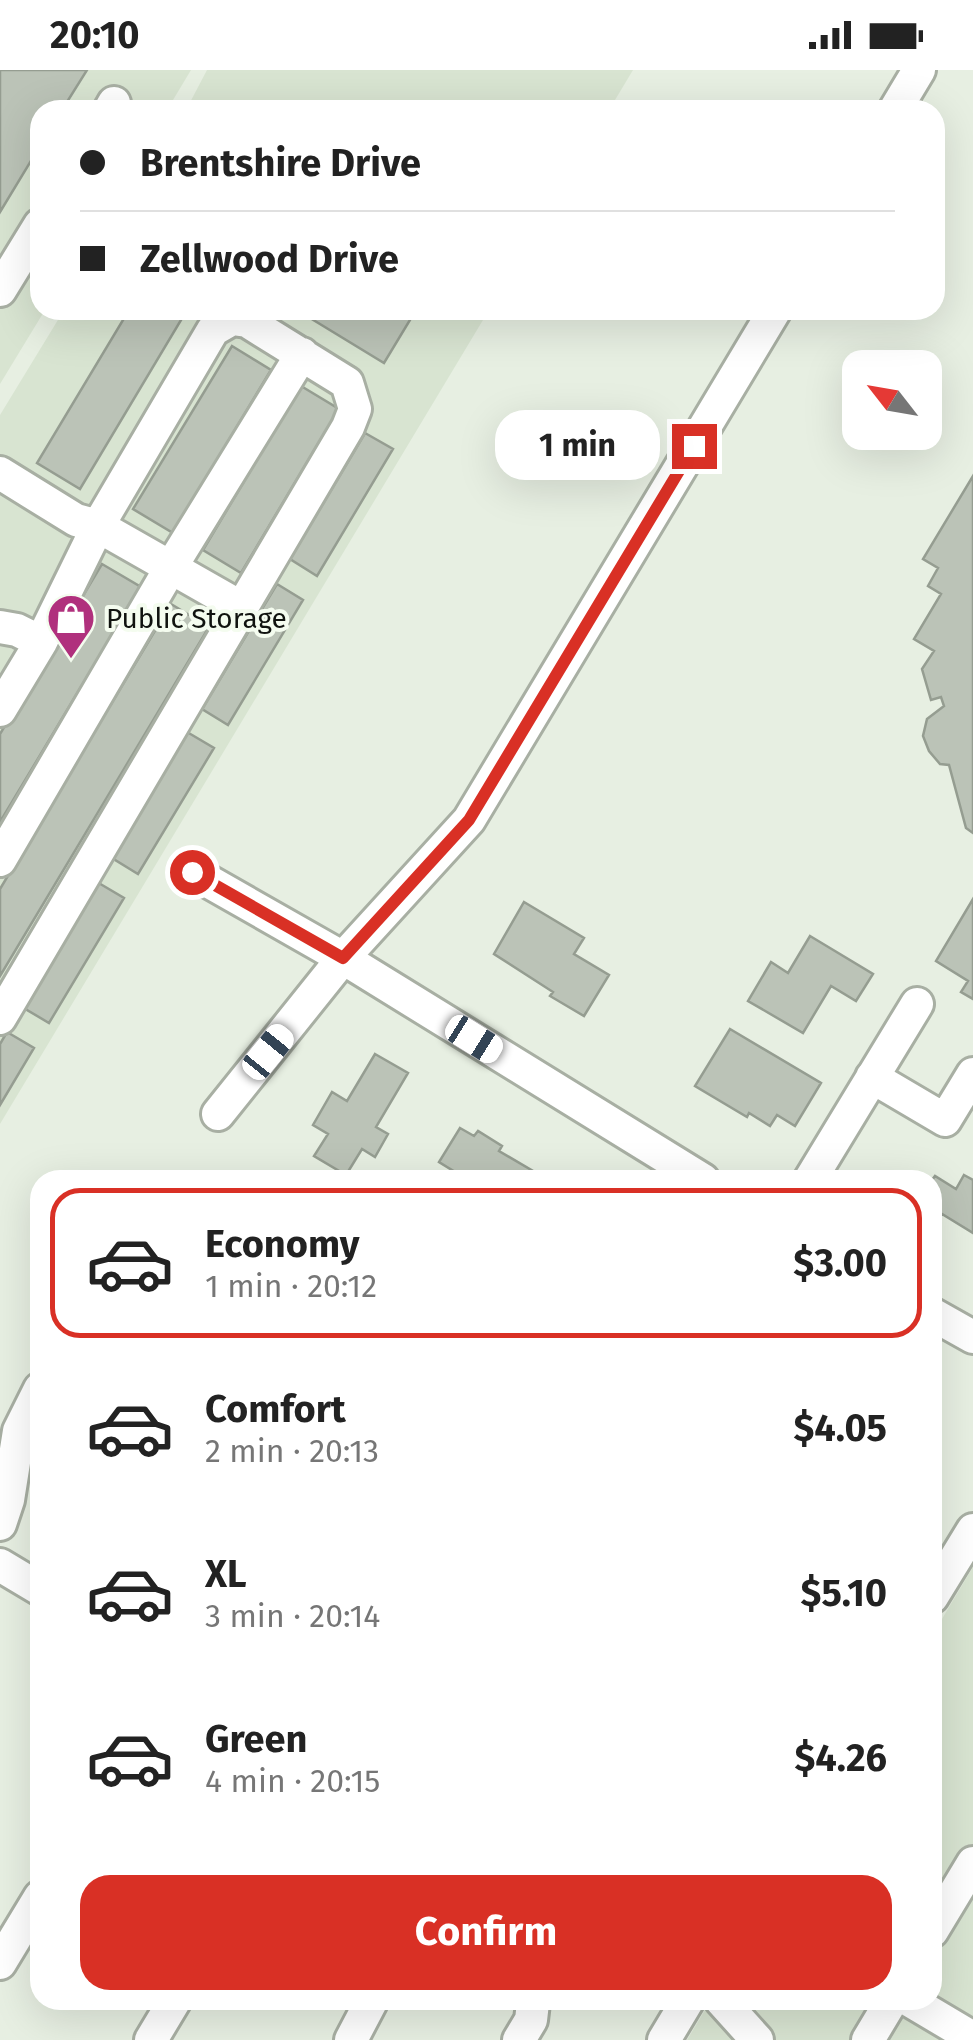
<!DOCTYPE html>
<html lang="en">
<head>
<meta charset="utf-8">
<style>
	body { margin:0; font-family:"Fira Sans",sans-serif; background:#f2f2f2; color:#222; height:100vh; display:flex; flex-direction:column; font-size:38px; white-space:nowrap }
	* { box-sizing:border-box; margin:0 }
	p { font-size:32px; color:#767676 }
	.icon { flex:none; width:55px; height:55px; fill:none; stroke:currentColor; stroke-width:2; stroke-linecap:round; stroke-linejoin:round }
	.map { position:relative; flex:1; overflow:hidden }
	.sheet { position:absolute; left:30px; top:1100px; width:912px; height:840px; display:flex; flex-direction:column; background:#fff; border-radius:30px; box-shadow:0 10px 40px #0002 }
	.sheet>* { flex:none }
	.top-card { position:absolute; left:30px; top:30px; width:915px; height:220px; border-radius:30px; box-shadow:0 10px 40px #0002; display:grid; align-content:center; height:220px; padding:0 50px; background:#fff }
	.needle { width:65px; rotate:301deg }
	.tools { position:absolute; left:842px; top:280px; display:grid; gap:20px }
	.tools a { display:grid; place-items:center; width:100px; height:100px; border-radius:20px; background:#fff; box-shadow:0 10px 40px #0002; font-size:50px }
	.end { position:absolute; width:45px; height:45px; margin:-22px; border:12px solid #d93025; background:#fff; box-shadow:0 0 0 5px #fff }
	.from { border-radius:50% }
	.bubble { position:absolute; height:70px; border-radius:30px; background:#fff; box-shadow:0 10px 40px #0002; font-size:32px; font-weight:700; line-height:70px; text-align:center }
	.car { position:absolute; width:30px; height:60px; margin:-30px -15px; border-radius:12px; box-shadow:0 0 8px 2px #0007; background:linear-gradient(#fff 24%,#345 0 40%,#fff 0 76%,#345 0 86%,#fff 0) }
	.top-card b { display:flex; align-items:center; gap:35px; height:95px; font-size:38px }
	.top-card b+b { border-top:2px solid #e0e0e0 }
	.top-card i { width:25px; height:25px; background:#222 }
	ul { padding:18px 0 0; list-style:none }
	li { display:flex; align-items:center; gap:30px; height:150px; margin:0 20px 15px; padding:0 30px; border:5px solid transparent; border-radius:30px }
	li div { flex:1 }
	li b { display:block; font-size:38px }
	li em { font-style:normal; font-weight:700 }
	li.active { border-color:#d93025 }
	li>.icon { width:90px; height:90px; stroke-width:1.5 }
	.primary-button { display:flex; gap:20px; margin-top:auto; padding:20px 50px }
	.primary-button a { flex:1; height:115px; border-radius:30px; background:#d93025; color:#fff; font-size:40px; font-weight:700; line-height:115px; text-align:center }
	.status { display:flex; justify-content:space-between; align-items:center; height:70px; padding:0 50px; background:#fff; direction:ltr }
	.status svg { height:28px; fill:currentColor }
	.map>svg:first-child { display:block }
	.built { fill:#d8e4d1 }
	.building { fill:#bbc3b7; stroke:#959d91; stroke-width:2.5 }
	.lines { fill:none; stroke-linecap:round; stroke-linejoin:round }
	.minor-casing { stroke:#a8afa3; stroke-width:38 }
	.minor { stroke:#fff; stroke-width:32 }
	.route { stroke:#d93025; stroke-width:12 }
	.labels { text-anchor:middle; stroke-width:8; stroke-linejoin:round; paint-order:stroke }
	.poi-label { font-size:28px; fill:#10130f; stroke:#f4fcef; text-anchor:start }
</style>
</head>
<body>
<div class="status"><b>20:10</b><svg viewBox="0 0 49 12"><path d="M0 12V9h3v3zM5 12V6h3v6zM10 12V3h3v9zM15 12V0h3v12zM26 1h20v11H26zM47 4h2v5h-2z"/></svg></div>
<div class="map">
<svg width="973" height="1970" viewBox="0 0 973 1970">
	<rect width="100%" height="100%" fill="#e7efe2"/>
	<path class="built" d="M0,0H191L167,40H40V240H45L0,314Z
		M207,0H633L609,40H186Z
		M64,240H489L0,1054V345Z
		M973,1497V1970H687L711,1930H932L933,1564Z"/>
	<path class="building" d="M0,0H87L62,40H40V76L0,142Z
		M129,240H187L80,419L37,393Z
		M297,240H416L384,293Z
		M232,276L271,300L173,463L133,439Z
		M301,316L339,339L241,503L203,480Z
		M365,363L393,379L317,506L290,489Z
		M973,406V763L966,758L949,695L940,694L929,681L923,666L927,649L944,636L941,627L931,630L922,599L934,581L914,569L941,524L928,516L938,498L923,489Z
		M102,494L141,517L0,752V664Z
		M277,514L303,530L228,655L202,639Z
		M171,534L209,557L0,906V819Z
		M187,662L214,678L138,804L112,788Z
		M97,812L124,828L49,953L22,937Z
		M973,829V929L961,922L968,911L936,891Z
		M524,832L584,868L574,884L609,905L584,946L550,926L553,922L494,884Z
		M810,866L873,904L856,931L831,916L803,963L748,931L771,892L788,903Z
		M730,959L821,1013L795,1056L777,1045L770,1056L749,1043L747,1047L695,1016Z
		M7,962L34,978L0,1035V974Z
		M375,984L408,1003L376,1057L388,1064L375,1087L362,1079L346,1105L314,1086L328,1064L313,1055L332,1022L347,1031Z
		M460,1058L474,1066L478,1061L502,1076L499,1081L533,1101L528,1110H450L455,1102L439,1092Z
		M964,1105L973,1110V1163L942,1144L938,1151L932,1147V1110L935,1106L956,1119Z"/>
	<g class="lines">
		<g class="minor-casing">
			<path id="minor" d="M110,40L114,33
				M895,40L919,0
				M0,220L40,155
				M0,403L76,450L98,456L213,260L232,249L247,251L347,313L355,339L348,357L0,948
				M0,557L17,560L41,572L98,456L242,538
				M0,640L41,572
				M0,790L171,497L302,284
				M192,802L343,888L703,1110
				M872,1007L945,1050L973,1004
				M218,1044L343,888L469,750L775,240
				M810,1110L917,934
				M932,1244L973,1267
				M0,1454L8,1430L19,1361L40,1319
				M0,1495L40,1519
				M932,1527L973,1460
				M932,1861L973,1793
				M0,1893L40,1827
				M721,1930L757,1970
				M909,1930L973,1968
				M151,1970L175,1930
				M351,1970L372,1930
				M519,1970L531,1950L533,1933L531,1930
				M664,1970L688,1930
				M868,1970L892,1930"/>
		</g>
		<use href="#minor" class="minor"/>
	</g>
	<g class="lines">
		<path class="route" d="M192,802L343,888L469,750L694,376"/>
	</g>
	<defs>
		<g id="shop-pin" transform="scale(2.5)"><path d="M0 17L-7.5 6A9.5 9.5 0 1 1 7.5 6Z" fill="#b0307d" stroke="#f4fcef"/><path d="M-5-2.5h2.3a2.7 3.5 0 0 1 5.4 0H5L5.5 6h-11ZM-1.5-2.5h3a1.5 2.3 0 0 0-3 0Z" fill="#fff"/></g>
	</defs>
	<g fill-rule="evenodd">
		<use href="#shop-pin" x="71" y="548"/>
	</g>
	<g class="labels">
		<g class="poi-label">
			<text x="106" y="558">Public Storage</text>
		</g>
	</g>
</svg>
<div class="tools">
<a><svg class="needle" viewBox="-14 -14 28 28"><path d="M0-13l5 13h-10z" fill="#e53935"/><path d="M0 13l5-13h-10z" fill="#767676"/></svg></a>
</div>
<i class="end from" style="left:192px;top:802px"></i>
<i class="end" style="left:694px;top:376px"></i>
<div class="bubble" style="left:495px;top:340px;width:165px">1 min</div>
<i class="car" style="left:474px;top:969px;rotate:122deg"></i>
<i class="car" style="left:268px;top:982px;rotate:39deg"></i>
<div class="top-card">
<b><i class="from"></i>Brentshire Drive</b>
<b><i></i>Zellwood Drive</b>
</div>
<section class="sheet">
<ul>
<li class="active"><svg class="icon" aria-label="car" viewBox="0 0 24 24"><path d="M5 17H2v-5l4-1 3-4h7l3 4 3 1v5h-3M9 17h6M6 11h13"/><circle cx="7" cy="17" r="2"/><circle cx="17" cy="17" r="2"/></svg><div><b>Economy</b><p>1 min · 20:12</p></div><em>$3.00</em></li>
<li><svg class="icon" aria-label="car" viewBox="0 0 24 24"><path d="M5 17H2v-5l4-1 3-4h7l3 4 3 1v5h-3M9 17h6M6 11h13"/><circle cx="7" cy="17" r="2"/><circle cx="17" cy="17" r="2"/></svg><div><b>Comfort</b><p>2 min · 20:13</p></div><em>$4.05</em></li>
<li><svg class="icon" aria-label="car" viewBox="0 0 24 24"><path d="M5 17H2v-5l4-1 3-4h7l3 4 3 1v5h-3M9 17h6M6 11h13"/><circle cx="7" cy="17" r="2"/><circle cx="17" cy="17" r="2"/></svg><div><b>XL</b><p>3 min · 20:14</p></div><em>$5.10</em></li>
<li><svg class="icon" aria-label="car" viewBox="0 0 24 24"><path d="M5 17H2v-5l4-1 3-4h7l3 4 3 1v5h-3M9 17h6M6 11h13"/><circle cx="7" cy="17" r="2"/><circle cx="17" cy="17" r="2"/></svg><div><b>Green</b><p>4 min · 20:15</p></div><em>$4.26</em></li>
</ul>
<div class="primary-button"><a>Confirm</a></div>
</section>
</div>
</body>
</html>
